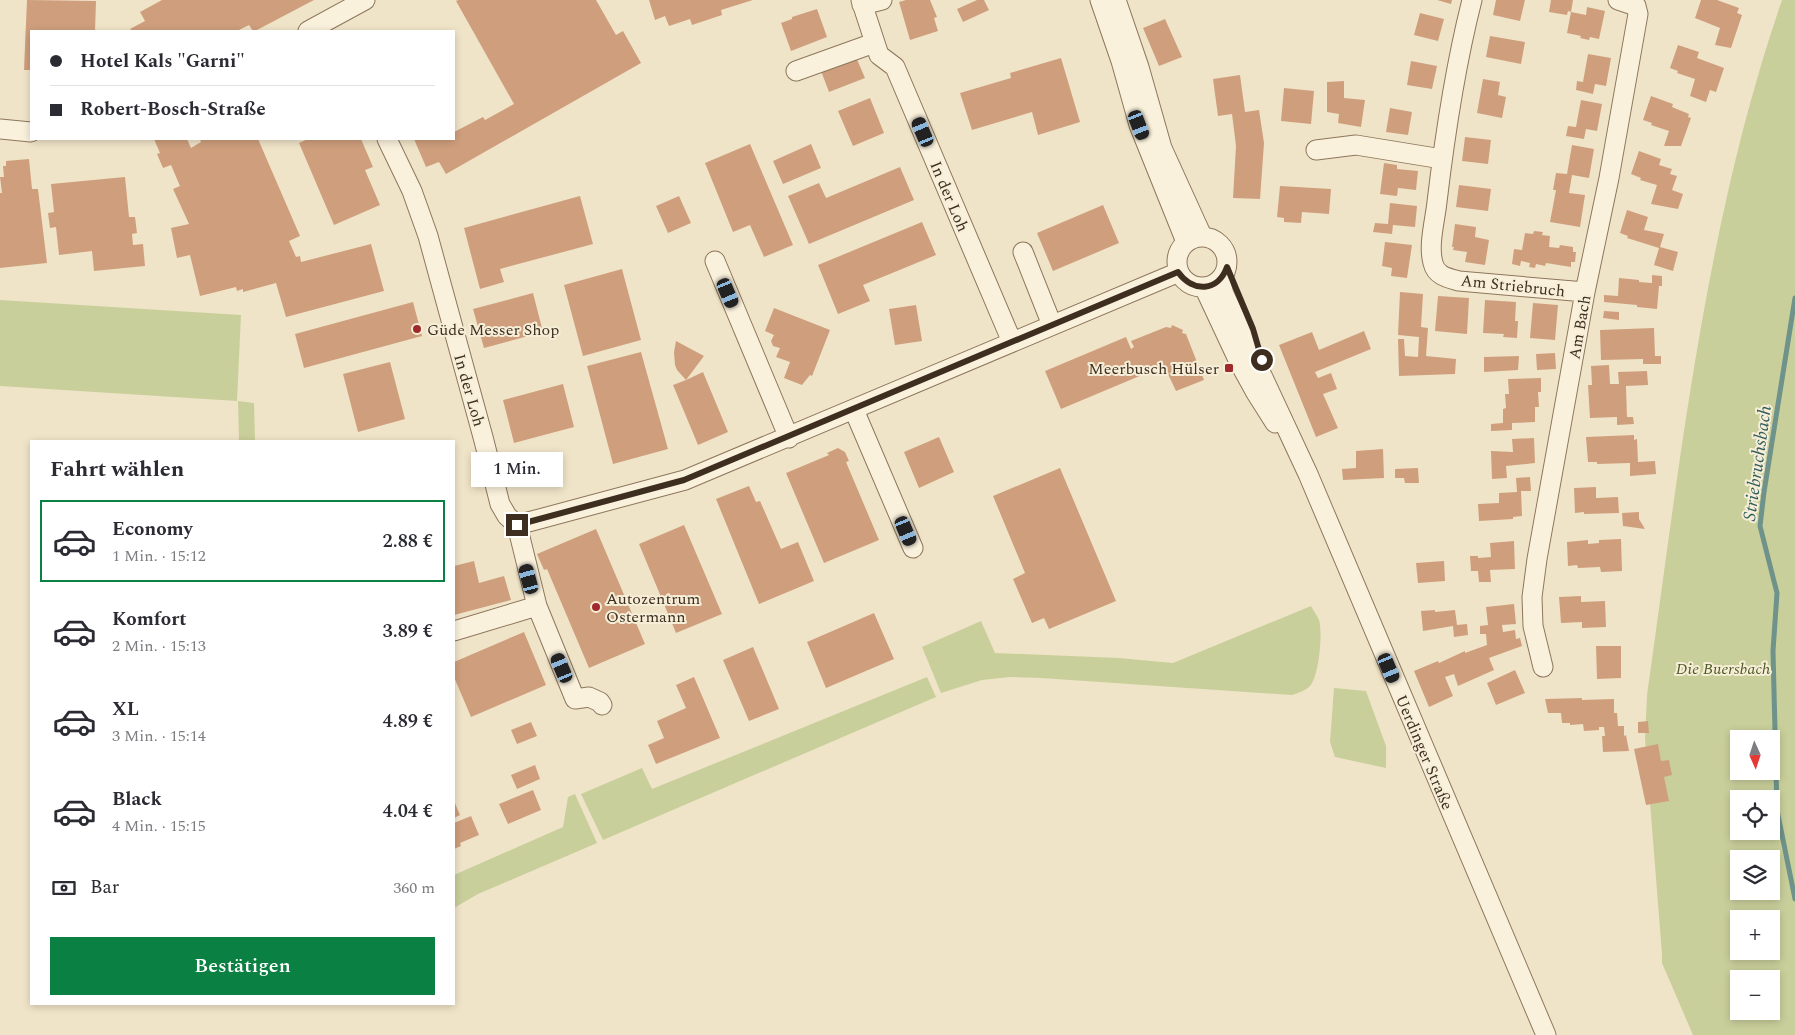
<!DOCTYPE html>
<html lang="de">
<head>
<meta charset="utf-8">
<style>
	body { margin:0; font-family:Spectral,serif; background:#f7f7f7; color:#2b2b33; height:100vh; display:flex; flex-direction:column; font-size:19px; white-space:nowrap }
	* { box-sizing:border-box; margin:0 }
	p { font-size:16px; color:#7c7c81 }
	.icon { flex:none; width:28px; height:28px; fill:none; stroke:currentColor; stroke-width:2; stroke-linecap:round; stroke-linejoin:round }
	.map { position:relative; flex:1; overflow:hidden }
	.sheet { position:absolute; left:30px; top:440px; width:425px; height:565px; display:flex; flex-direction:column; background:#fff; border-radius:0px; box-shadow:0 2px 8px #0003 }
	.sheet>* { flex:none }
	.hud { position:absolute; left:30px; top:30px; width:425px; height:110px; border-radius:0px; box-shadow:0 2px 8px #0003; display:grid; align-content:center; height:110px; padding:0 20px; background:#fff }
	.needle { width:32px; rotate:177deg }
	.controls { position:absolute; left:1730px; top:730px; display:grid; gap:10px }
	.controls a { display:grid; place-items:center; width:50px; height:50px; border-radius:0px; background:#fff; box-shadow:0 2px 8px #0003; font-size:25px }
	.end { position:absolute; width:22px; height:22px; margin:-11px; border:6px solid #3d2e20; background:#fff; box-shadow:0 0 0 2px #fff }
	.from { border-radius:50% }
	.bubble { position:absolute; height:35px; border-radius:0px; background:#fff; box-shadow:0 2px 8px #0003; font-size:16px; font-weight:600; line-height:35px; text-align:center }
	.car { position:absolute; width:15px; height:30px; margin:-15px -8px; border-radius:6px; box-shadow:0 0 4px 1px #0007; background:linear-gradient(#222 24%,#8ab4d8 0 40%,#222 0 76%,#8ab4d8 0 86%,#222 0) }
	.hud b { display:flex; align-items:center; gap:18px; height:48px; font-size:19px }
	.hud b+b { border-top:1px solid #e1e1e2 }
	.hud i { width:12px; height:12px; background:#2b2b33 }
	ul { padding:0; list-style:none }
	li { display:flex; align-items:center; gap:15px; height:82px; margin:0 10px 8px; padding:0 10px; border:2px solid transparent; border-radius:0px }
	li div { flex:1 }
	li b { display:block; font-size:19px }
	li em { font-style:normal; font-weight:600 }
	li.current { border-color:#0b8043 }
	li>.icon { width:45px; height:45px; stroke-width:1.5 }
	h2 { padding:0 20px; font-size:22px; line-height:60px }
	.pay { display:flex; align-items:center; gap:12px; height:55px; padding:0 20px; font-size:19px }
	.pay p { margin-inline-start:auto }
	.action { display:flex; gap:10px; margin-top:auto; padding:10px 20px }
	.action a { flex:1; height:58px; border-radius:0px; background:#0b8043; color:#fff; font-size:20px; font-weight:600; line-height:58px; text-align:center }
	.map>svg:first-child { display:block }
	.green { fill:#c9cf9b; fill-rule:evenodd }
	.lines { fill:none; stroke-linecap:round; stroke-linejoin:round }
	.stream { stroke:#6f938a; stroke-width:5 }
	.building { fill:#cf9f7d }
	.minor-casing { stroke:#8d765c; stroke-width:21 }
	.minor { stroke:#faf1dc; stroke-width:19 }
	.route { stroke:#3d2e20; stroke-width:6 }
	.poi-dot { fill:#9e2a2b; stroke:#f7eed8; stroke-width:2 }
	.labels { text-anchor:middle; stroke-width:4; stroke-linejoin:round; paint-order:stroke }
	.street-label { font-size:16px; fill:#3d2e20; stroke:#f7eed8 }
	.poi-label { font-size:16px; fill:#3d2e20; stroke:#f7eed8; text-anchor:start }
	.park-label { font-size:16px; font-style:italic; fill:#4d5a26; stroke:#f7eed8 }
	.water-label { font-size:18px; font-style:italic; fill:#2f5d5a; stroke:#f7eed8 }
</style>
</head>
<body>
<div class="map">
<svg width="1795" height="1035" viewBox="0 0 1795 1035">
	<rect width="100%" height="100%" fill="#f0e4c8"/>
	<path class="green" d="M1782,0H1795V1035H1693L1662,963V954L1645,739L1647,695C1680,463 1705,223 1782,0ZM1739,739H1771V771H1739ZM1739,799H1771V831H1739ZM1739,859H1771V891H1739ZM1739,919H1771V951H1739ZM1739,979H1771V1011H1739Z
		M0,300L241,315L237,401L0,386Z
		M238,401L254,403L255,441H239Z
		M1311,606C1313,610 1317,615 1319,620C1323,632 1319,677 1310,686C1305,691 1298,693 1292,695L1041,678L1010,677L982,680L941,693L922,647L981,621L995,653L1119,658L1173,663Z
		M927,677L936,697L603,840L581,794L642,768L652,789Z
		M1334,688L1366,691L1386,746V768L1335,757L1330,742Z
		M575,794L597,843L478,894L454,908V875L563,827L568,797Z"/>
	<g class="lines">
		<path class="stream" d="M1795,298L1764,492L1760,526L1777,593L1773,651L1777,810L1795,899"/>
	</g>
	<path class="building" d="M27,0L96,1L95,31H31V70H24Z
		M162,0H314L255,31H253L249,25L237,31H132L130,29L145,21L140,12Z
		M458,0H596L616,35L623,31L641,63L446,174L439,162L426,167L414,139H454V132L483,117L485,120L514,104L456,1Z
		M649,0H753L721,10L722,15L692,25L690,19L669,26L665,16L655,20Z
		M906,0H930L937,17L934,18L938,31L910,40L899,2Z
		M977,0H984L989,10L963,22L957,9Z
		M1437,0H1452L1451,4Z
		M1496,0H1525L1520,21L1493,15Z
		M1551,0H1573L1571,12L1586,15L1587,7L1605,11L1599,39L1590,37L1589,40L1580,38L1581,36L1567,33L1571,12L1568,11L1567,15L1549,12Z
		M1701,0H1717L1739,8L1737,13L1742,15L1731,48L1715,45L1720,28L1695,18Z
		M817,9L827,37L791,51L781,23L792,19V17Z
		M1420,13L1444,19L1438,41L1414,35Z
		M1165,19L1182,57L1159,66L1143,28Z
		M1490,36L1525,42L1521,64L1486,57Z
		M1678,45L1699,52L1697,58L1724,68L1716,92L1710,90L1706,102L1690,96L1695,79L1677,73L1678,71L1670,68Z
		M1588,54L1611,58L1606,86L1595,84L1593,94L1576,90L1577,81L1583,82Z
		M856,57L865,78L829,92L821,71Z
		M1061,58L1080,122L1038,135L1032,112L972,130L960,93L1011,78L1010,73Z
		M1411,61L1437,66L1432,89L1407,85Z
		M1240,75L1245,112L1259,110L1264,143L1260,199L1233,198L1236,146L1232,114L1218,116L1213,79Z
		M1483,79L1500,82L1498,95L1506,97L1502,118L1477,113Z
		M1344,81V98L1365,100L1361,127L1338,123L1339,114L1327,112V82Z
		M1284,88L1314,91L1311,124L1281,121Z
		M1651,96L1673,104L1672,107L1689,114L1688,117L1691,118L1681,146H1664L1669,131L1651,125L1652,123L1643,120Z
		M870,98L884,133L853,146L838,111Z
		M1581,100L1602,104L1597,131L1586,129L1584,139L1566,136L1568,126L1576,127Z
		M1390,108L1412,112L1408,135L1386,132Z
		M1465,137L1491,140L1488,164L1462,161Z
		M154,139H187L191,148L201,142L200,139H258L300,236L289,241L296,257L300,256L301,262L371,244L384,291L286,317L276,283L243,292V289L237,291L236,287L200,296L190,255L177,258L171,228L189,224L173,189L180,186L171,165L163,168L157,154L160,153Z
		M308,139H361L373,167L365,170L380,205L334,225L299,143Z
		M750,144L793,245L764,257L750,225L733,232L705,163Z
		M811,144L821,168L783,184L773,161Z
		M1572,145L1594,149L1589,178L1572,175L1569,193L1585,195L1580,227L1550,222L1556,190H1553L1556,173L1567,174Z
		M1639,151L1661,159L1659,165L1672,169L1670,174L1677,176L1672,190L1683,194L1678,209L1651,204L1657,185L1640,180L1641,178L1631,174Z
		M29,159L32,189H38L47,263L0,268V193H2L0,177H4L3,166H6V161Z
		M1384,163L1397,165V169L1418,171L1416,190L1398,188L1397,196L1380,194Z
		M900,167L914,200L809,244L788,196L819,183L826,198Z
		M125,177L129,217H135L137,233L132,234L133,245L143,244L145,266L94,271L92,251L59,255L56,227L50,228L48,213L54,212L51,184Z
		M1459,185L1491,189L1488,211L1456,207Z
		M1280,186L1331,189L1329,214L1302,212L1301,223L1284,222V218L1277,217Z
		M580,196L593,244L500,269L504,282L480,289L464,228Z
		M679,196L691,223L668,233L656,206Z
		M1390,203L1417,206L1415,227L1393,225L1392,234L1373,232L1375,223L1388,224Z
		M1103,205L1119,243L1053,271L1037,233Z
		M1627,210L1648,217L1644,230L1664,234L1660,247L1678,252L1673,271L1654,265L1659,248L1627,238L1628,236L1620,233Z
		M922,222L936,255L863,285L870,301L838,314L818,265Z
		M1455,224L1476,227L1475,237L1489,240L1485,265L1465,262L1467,252L1453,250L1454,247H1452Z
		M1534,231L1543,232L1542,235L1550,236L1549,247L1559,248L1560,245L1573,247V252H1576L1575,262H1571V267L1546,263L1545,266L1536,264L1535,268L1529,267L1530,263L1521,261L1520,266L1512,264L1514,249L1522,250L1525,233L1533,234Z
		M1385,242L1412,245L1407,278L1391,276L1392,268L1382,266Z
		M622,269L641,340L583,356L564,285Z
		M1652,275L1662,276V286H1659L1657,309L1637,307V305L1604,302V295L1618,296L1619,278L1639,280V282L1652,283Z
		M1400,292L1423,294L1421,327L1428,328L1426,356L1456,359L1455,374L1399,376L1398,339H1404L1405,356L1418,357L1419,337L1398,335Z
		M533,293L543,332L484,348L473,309Z
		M1438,296L1469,298L1467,334L1435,331Z
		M1485,300L1516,302L1515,321H1518L1517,338L1503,337L1504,334L1483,333Z
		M413,302L422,336L304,368L295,334Z
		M1533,303L1558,305L1555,340L1530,338Z
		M916,305L922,341L895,345L889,309Z
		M774,308L830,330L812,376L810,375L802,385L784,378L790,362L776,357L780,348L773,346L771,341L774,335L765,331Z
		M1604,311L1619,312V320L1603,318Z
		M1172,325L1183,330L1182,333L1186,334L1204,380L1176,391L1166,370L1155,365L1143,369L1142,366L1139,368L1142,375L1061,409L1045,371L1126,337L1131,349L1134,347L1131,341L1166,327L1171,328Z
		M1654,328L1655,356H1661V364H1643V359L1601,360L1600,330Z
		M1364,331L1371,349L1315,372L1318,378L1331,373L1337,389L1323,394L1338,428L1316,437L1279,345L1312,332L1319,350Z
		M676,341L704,356L686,380L703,372L728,432L698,445L673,385L686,380L677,370L675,365L674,352Z
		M641,352L668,449L613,464L587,366Z
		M1555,353L1556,369L1537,370L1536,354Z
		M1519,356L1518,370L1484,372V357Z
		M390,362L405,419L358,432L343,374Z
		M1609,365L1610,384H1619L1618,372L1647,371L1648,385L1626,386L1627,417H1633L1634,424L1617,425V417L1590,418L1588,385H1592L1591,366Z
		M1541,378V392H1538L1539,407H1535V422L1512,423V430L1491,431V424L1503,423V409L1506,408L1505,394H1509L1508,379Z
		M563,384L574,427L514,443L503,400Z
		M1634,435V440L1637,439L1638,462L1655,461L1656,474L1630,476V463L1597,464V462H1588L1586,437Z
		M939,437L954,472L919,488L904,452Z
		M1534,438L1535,463L1506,466L1507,478L1492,479L1491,451L1513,452L1512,439Z
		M838,448L845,452L849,461L846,462L879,540L824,563L786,473L829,455L827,453Z
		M1383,449L1384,478L1343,480L1342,469L1356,468V451Z
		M1060,468L1116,601L1049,629L1044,618L1032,623L1013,579L1025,573L993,496Z
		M1418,468L1419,483H1405L1404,478H1395V469Z
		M1530,477L1531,491H1521L1522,516L1513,517V519L1479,521L1478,504L1499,503V493L1517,492L1516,478Z
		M749,486L756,502L760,501L781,549L798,542L814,581L759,604L716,499Z
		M1596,487V498L1618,497L1619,513L1584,514V512L1575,513L1574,488Z
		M1639,512V519L1645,529L1623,526L1622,513Z
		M684,525L722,614L676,633L639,544Z
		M596,529L645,644L589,668L547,569L544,570L537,554Z
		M1621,539L1622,571L1601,572L1600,567L1578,568L1577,565L1568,566L1567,542L1588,540V544L1599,543V540Z
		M1514,541L1515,569L1490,570L1491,582H1479L1478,571H1471L1470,556H1478V558L1491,557L1490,543Z
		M474,561L479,583L504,576L511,600L454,615V566Z
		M1444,561L1445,581L1418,583L1416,563Z
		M1581,596V602L1605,601L1606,627L1582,628V622L1561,623L1559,597Z
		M1514,604L1516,624L1502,625L1503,632L1515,630L1516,639L1520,638L1522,646L1489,658L1494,670L1458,686L1454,674L1445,677L1453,696L1429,707L1414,671L1438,661L1439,663L1465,651V653L1487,645L1486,634H1480V626L1488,625L1486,607Z
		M1435,610V612L1455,610L1457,625L1467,624L1468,635L1454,637L1453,626L1423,631L1421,611Z
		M874,613L894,659L826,688L807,642Z
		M524,632L546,685L471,717L454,677V662Z
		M1596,646H1621V678L1597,679Z
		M753,647L779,709L749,721L723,660Z
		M1515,670L1525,693L1496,705L1487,683Z
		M694,677L720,738L656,764L648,745L664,738L657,721L686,708L676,685Z
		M1582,698V700L1614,699V713H1617L1618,726H1624V736L1626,735L1629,751L1603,752L1602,736H1605L1604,727H1599V730L1584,731L1583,724L1570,725V723H1562L1561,713H1548L1545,699Z
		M1648,721L1649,733H1638V722Z
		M531,722L537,736L517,744L511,730Z
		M1658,744L1661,761L1669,760L1672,775L1664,777L1669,801L1646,805L1634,749Z
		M535,765L540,779L517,789L511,775Z
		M533,790L541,810L508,824L499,804Z
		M454,801L460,815L454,818Z
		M471,816L479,835L460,843L461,846L454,849V823Z"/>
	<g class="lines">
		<g class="minor-casing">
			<path id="minor" d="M861,0L879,55L895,67L1012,342
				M1100,0L1121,61L1139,125L1186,242
				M1116,0L1139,67L1162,148L1202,236
				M1472,0C1455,67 1445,134 1437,202C1435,221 1428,245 1433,263C1436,276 1448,278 1459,281L1585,292
				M862,5L882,0
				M308,31L365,0
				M796,71L874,43
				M0,129L31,132
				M387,139L412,191L428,236L483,437L500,504L507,516L517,525
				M1316,150L1356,145L1442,159
				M1177 262a25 25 0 1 1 50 0a25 25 0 1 1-50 0Z
				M1023,252L1052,325
				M715,261L789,438
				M1220,280L1224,294L1308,474L1546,1035
				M1204,287L1240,364L1256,393L1275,423
				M854,410L913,548
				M517,525L685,480L1179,272
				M517,525L537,606L575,699L589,697L600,702L602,705
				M454,631L537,606
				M1543,667L1533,626L1532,597L1537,559L1585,292L1609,178L1638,14L1636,6L1618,0"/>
		</g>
		<use href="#minor" class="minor"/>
	</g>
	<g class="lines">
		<path class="route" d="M517,525L684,480L1178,272C1193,293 1218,292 1227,267L1253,329L1262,360"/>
	</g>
	<g class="poi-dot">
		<circle cx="417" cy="329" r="5"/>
		<rect x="1224" y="363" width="10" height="10" rx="2.5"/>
		<circle cx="596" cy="607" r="5"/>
	</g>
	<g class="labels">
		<g class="street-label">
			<text transform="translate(950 196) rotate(67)" y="6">In der Loh</text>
			<text transform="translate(1513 285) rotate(6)" y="6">Am Striebruch</text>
			<text transform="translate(1579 327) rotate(-80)" y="6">Am Bach</text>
			<text transform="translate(470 390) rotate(74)" y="6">In der Loh</text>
			<text transform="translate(1425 752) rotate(67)" y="6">Uerdinger Straße</text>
		</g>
		<g class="poi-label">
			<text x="427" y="335">Güde Messer Shop</text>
			<text x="1219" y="374" text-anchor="end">Meerbusch Hülser</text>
			<text x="606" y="604">Autozentrum<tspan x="606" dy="18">Ostermann</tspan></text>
		</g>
		<g class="park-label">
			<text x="1723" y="674">Die Buersbach</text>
		</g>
		<g class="water-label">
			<text transform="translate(1757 463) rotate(-82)" y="6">Striebruchsbach</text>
		</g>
	</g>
</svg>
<div class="controls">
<a><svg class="needle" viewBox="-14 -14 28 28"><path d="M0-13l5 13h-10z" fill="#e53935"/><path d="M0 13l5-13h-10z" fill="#7c7c81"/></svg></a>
<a><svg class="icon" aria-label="locate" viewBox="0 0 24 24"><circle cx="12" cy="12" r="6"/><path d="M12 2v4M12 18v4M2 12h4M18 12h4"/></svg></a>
<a><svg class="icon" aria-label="layers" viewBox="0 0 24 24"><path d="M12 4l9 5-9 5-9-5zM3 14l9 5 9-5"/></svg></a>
<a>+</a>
<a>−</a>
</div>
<i class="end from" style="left:1262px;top:360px"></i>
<i class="end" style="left:517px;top:525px"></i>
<div class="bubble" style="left:471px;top:452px;width:92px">1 Min.</div>
<i class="car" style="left:1139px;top:125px;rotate:159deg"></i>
<i class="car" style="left:923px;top:132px;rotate:337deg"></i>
<i class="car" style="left:728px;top:293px;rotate:157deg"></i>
<i class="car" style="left:906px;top:531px;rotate:157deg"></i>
<i class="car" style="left:529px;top:579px;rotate:345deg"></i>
<i class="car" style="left:562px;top:668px;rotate:337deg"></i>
<i class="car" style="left:1389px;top:668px;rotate:157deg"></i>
<div class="hud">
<b><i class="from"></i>Hotel Kals &quot;Garni&quot;</b>
<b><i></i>Robert-Bosch-Straße</b>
</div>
<section class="sheet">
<h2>Fahrt wählen</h2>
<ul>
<li class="current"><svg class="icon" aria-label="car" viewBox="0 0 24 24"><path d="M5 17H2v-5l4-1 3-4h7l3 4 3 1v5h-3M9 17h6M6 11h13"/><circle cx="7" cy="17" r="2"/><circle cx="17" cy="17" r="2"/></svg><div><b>Economy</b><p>1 Min. · 15:12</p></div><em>2.88 €</em></li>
<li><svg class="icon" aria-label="car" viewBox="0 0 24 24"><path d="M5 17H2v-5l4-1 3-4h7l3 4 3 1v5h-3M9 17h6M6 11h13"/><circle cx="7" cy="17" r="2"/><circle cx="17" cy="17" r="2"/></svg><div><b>Komfort</b><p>2 Min. · 15:13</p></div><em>3.89 €</em></li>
<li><svg class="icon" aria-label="car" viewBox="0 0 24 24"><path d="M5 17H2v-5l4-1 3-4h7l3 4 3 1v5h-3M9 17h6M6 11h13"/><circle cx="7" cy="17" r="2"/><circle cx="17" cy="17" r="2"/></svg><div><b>XL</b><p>3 Min. · 15:14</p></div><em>4.89 €</em></li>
<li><svg class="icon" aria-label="car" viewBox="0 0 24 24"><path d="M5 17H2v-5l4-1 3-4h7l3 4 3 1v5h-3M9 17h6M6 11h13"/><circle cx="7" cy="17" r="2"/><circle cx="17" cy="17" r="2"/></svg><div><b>Black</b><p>4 Min. · 15:15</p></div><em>4.04 €</em></li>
</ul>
<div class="pay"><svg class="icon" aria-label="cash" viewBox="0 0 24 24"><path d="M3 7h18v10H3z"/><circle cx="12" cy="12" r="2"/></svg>Bar<p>360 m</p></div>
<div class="action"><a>Bestätigen</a></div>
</section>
</div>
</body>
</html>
